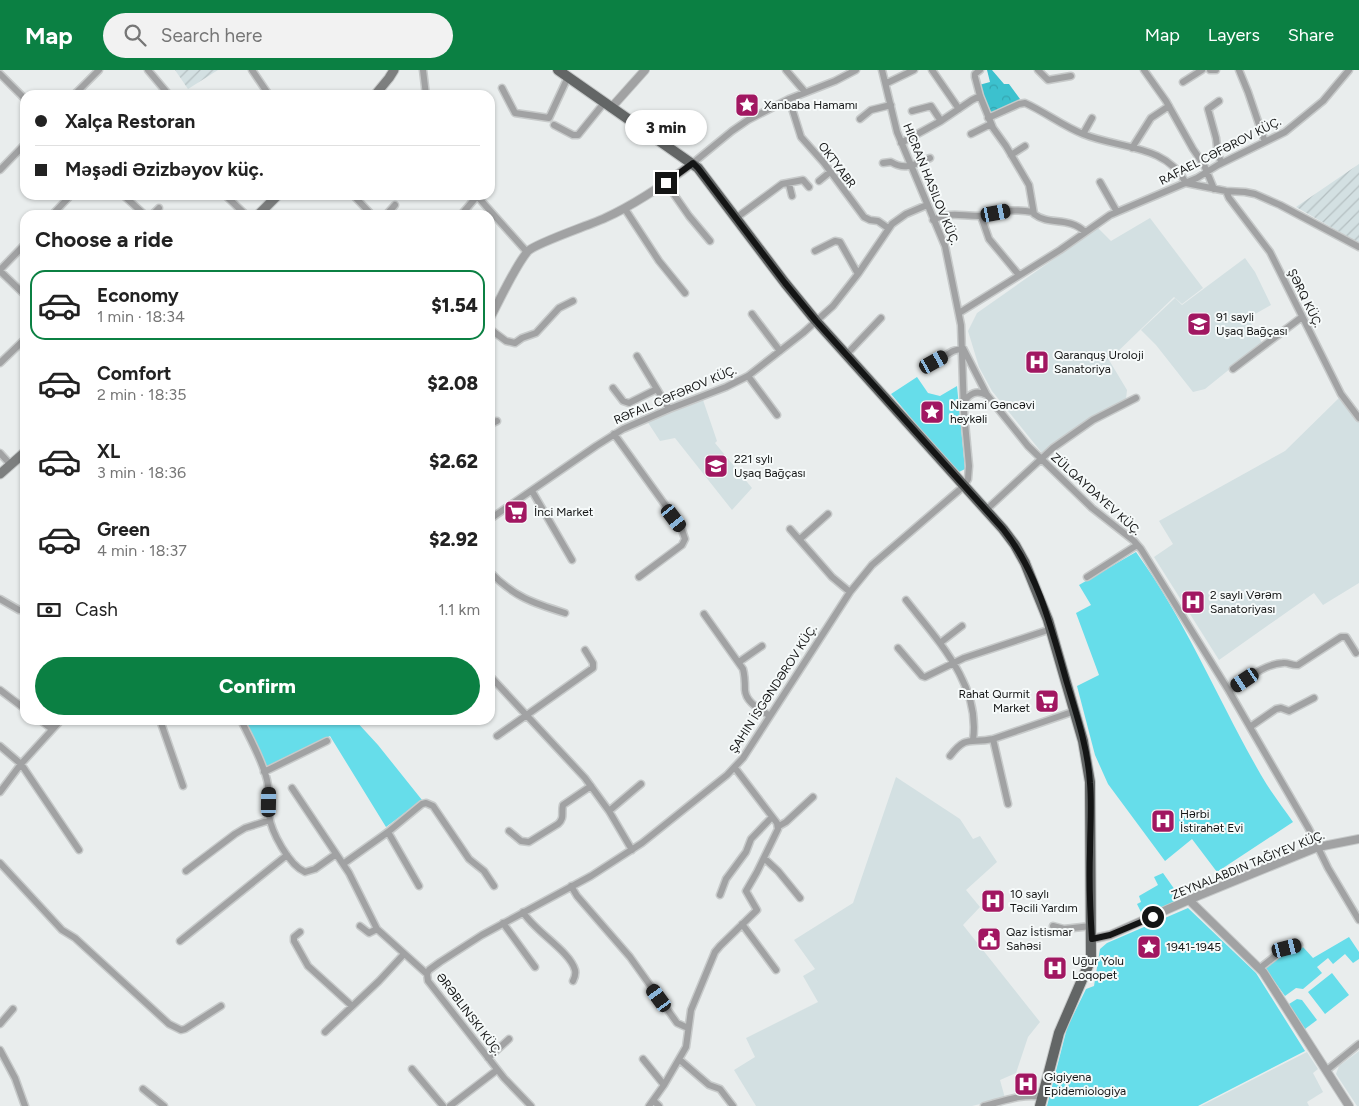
<!DOCTYPE html>
<html lang="en">
<head>
<meta charset="utf-8">
<style>
	body { margin:0; font-family:Figtree,sans-serif; background:#f2f2f2; color:#222; height:100vh; display:flex; flex-direction:column; font-size:19px; white-space:nowrap }
	* { box-sizing:border-box; margin:0 }
	p { font-size:16px; color:#767676 }
	.icon { flex:none; width:28px; height:28px; fill:none; stroke:currentColor; stroke-width:2; stroke-linecap:round; stroke-linejoin:round }
	.map { position:relative; flex:1; overflow:hidden }
	.details { position:absolute; left:20px; top:140px; width:475px; height:515px; display:flex; flex-direction:column; background:#fff; border-radius:15px; box-shadow:0 1px 4px #0004 }
	.details>* { flex:none }
	.hud { position:absolute; left:20px; top:20px; width:475px; height:110px; border-radius:15px; box-shadow:0 1px 4px #0004; display:grid; align-content:center; height:110px; padding:0 15px; background:#fff }
	.end { position:absolute; width:22px; height:22px; margin:-11px; border:6px solid #141515; background:#fff; box-shadow:0 0 0 2px #fff }
	.from { border-radius:50% }
	.bubble { position:absolute; height:35px; border-radius:18px; background:#fff; box-shadow:0 1px 4px #0004; font-size:16px; font-weight:800; line-height:35px; text-align:center }
	.car { position:absolute; width:15px; height:30px; margin:-15px -8px; border-radius:6px; box-shadow:0 0 4px 1px #0007; background:linear-gradient(#222 24%,#8ab4d8 0 40%,#222 0 76%,#8ab4d8 0 86%,#222 0) }
	.hud b { display:flex; align-items:center; gap:18px; height:48px; font-size:19px }
	.hud b+b { border-top:1px solid #e0e0e0 }
	.hud i { width:12px; height:12px; background:#222 }
	ul { padding:0; list-style:none }
	li { display:flex; align-items:center; gap:15px; height:70px; margin:0 10px 8px; padding:0 5px; border:2px solid transparent; border-radius:15px }
	li div { flex:1 }
	li b { display:block; font-size:19px }
	li em { font-style:normal; font-weight:800 }
	li.active { border-color:#0b8043 }
	li>.icon { width:45px; height:45px; stroke-width:1.5 }
	h2 { padding:0 15px; font-size:22px; line-height:60px }
	.pay { display:flex; align-items:center; gap:12px; height:55px; padding:0 15px; font-size:19px }
	.pay p { margin-inline-start:auto }
	.button { display:flex; gap:10px; margin-top:auto; padding:10px 15px }
	.button a { flex:1; height:58px; border-radius:30px; background:#0b8043; color:#fff; font-size:20px; font-weight:800; line-height:58px; text-align:center }
	header { display:flex; align-items:center; gap:30px; box-sizing:border-box; height:70px; padding:0 25px; background:#0b8043; color:#fff }
	header strong { font-size:24px }
	nav { display:flex; gap:28px; margin-inline-start:auto; font-size:18px }
	.search { width:350px; height:45px; background:#f2f2f2; display:flex; align-items:center; gap:12px; box-sizing:border-box; padding:0 18px; border-radius:28px; color:#767676; font-size:19px }
	.map>svg:first-child { display:block }
	.built { fill:#d3e0e2 }
	.industrial { fill:url(#industrial-furrows) }
	.forest { fill:url(#forest-crowns) }
	.park { fill:#66ddea }
	.lines { fill:none; stroke-linecap:round; stroke-linejoin:round }
	.minor-casing { stroke:#c7caca; stroke-width:9 }
	.tertiary-casing { stroke:#c7caca; stroke-width:10 }
	.secondary-casing { stroke:#c7caca; stroke-width:11 }
	.primary-casing { stroke:#c7caca; stroke-width:12 }
	.minor { stroke:#a1a2a3; stroke-width:6 }
	.tertiary { stroke:#a1a2a3; stroke-width:8 }
	.secondary { stroke:#7d7f7f; stroke-width:9 }
	.primary { stroke:#636666; stroke-width:10 }
	.route { stroke:#141515; stroke-width:6 }
	.labels { text-anchor:middle; stroke-width:4; stroke-linejoin:round; paint-order:stroke }
	.poi-label { font-size:12px; fill:#141515; stroke:#f6fafa; text-anchor:start }
	.street-label { font-size:12px; fill:#141515; stroke:#f6fafa }
</style>
</head>
<body>
<header>
<strong>Map</strong>
<div class="search"><svg class="icon" aria-label="search" viewBox="0 0 24 24"><circle cx="10" cy="10" r="6"/><path d="M15 15l6 6"/></svg>Search here</div>
<nav><a>Map</a><a>Layers</a><a>Share</a></nav>
</header>
<div class="map">
<svg width="1359" height="1036" viewBox="0 0 1359 1036">
	<defs>
		<pattern id="industrial-furrows" width="10" height="10" patternUnits="userSpaceOnUse" patternTransform="scale(1.25)"><rect width="10" height="10" fill="#d3e0e2"/><path d="M-1 1l2-2M0 10L10 0M9 11l2-2" fill="none" stroke="#b4bfc1"/></pattern>
		<pattern id="forest-crowns" width="20" height="18" patternUnits="userSpaceOnUse" patternTransform="scale(1.25)"><rect width="20" height="18" fill="#3cc1ce"/><path d="M2 6a3 3 0 1 1 6 0M12 15a3 3 0 1 1 6 0" fill="none" stroke="#34a5b0"/></pattern>
	</defs>
	<rect width="100%" height="100%" fill="#e9eded"/>
	<path class="built" d="M1150,148L1203,218L1182,234L1174,227L1109,290L1127,320L1126,329L1096,345L1042,383L992,321L979,297L968,261L977,243L1098,158L1111,171Z
		M1245,188L1255,202L1271,235L1248,248L1262,273L1205,319L1193,322L1156,275L1141,260L1175,228L1182,235Z
		M1340,327L1359,352V513L1323,535L1314,523L1219,590L1154,487L1173,474L1159,451L1285,381Z
		M703,330L717,371L715,373L752,418L732,440L675,368L660,371L647,351Z
		M896,707L960,749L973,769L980,766L997,792L966,820L980,837L963,855L1040,952L1028,967L1016,1003L1000,1010L1005,1028L972,1036H756L734,1000L755,987L746,968L818,932L803,906L815,899L794,870L853,833Z
		M1359,981V1036H1357L1336,1004L1339,996Z
		M1307,982L1318,999L1313,1003L1323,1022L1307,1032L1309,1036H1201Z"/>
	<path class="industrial" d="M175,0H218L188,19Z
		M1359,94V173L1296,137Z"/>
	<path class="forest" d="M987,0H992L1004,14H1009L1020,29L1017,32L990,45L979,15L990,12Z"/>
	<path class="park" d="M917,307L928,323L940,326L957,316L965,399L957,403L891,324Z
		M1136,482C1186,551 1218,630 1261,705C1270,721 1282,736 1293,752L1217,802L1192,769L1165,791L1108,714L1095,685L1077,616L1099,605L1076,543L1091,535L1079,515Z
		M244,650H355L378,675L422,730L386,757L330,666L267,697Z
		M1163,803L1180,827L1178,831L1143,846L1137,834L1141,832L1139,826L1158,815L1154,807Z
		M1188,838L1256,903L1305,981L1198,1036H1047L1067,958L1086,919L1094,916L1100,879L1107,873Z
		M1349,867L1359,882V889L1353,893L1345,884L1333,894L1328,888L1317,897L1322,903L1303,919L1296,918L1285,926L1265,898L1284,883L1303,877L1313,888Z
		M1332,903L1349,925L1325,944L1308,922Z
		M1297,929L1302,930L1317,950L1305,959L1289,934Z"/>
	<g class="lines">
		<g class="minor-casing">
			<path id="minor" d="M148,0L169,25
				M252,0L269,25
				M423,0L426,25
				M786,0L805,22
				M932,0L959,39
				M980,0L975,4V7L980,26L993,58L1006,76L1029,115L1034,144C1049,156 1069,146 1085,162
				M1038,0L1048,10L1071,6
				M1144,0L1166,31L1193,79L1204,95L1214,119
				M1210,0H1216
				M1239,0L1248,22L1265,72
				M0,4L25,29
				M1183,12L1202,0
				M887,13L914,0
				M502,18L515,43L549,48L568,7
				M75,24L99,0
				M789,29L801,67L824,93L864,147L870,150L878,151L888,158
				M1219,31L1208,39L1216,68L1218,85L1222,93
				M912,41L931,36L941,51
				M988,48L1019,34L1025,33C1045,42 1063,56 1083,64C1119,79 1166,74 1186,113L1226,121L1245,122L1255,124L1280,135L1359,177
				M860,49L871,40L891,35
				M554,55L573,65H578L604,33
				M971,64L991,54
				M1083,64L1092,48
				M901,73L941,51L972,30L980,26
				M1132,78L1151,48L1169,36
				M1011,85L1025,76
				M693,93L732,61L748,50L789,29L835,11L856,0
				M883,93L891,92C906,101 915,94 930,88
				M0,100L25,74
				M819,111L830,102
				M1100,112L1117,142
				M666,113L689,146L710,171
				M789,114L792,126
				M1226,121L1229,128L1270,182L1341,324L1359,348
				M123,125L145,145
				M225,125L246,145
				M353,125L372,145
				M477,126L527,182
				M625,139L659,191L685,223
				M52,145L71,125
				M152,145L159,138
				M386,145L395,135
				M461,145L478,125
				M981,146L989,169L1019,205
				M736,148L782,114L803,110L809,117
				M933,150C953,141 959,146 979,146C1000,145 1009,137 1033,142
				M815,181L835,171L840,172L858,204
				M0,200L25,174
				M0,201L25,225
				M959,243L1060,180L1110,145L1197,108L1218,95L1285,62L1323,31L1349,0
				M752,244L780,281
				M490,259L506,271L515,273L522,268L536,263L559,238L573,231
				M846,285L881,248
				M637,286L669,339
				M934,292L953,281L963,278L987,325L1028,376L1092,438L1134,471L1141,479L1229,621L1309,759L1328,798L1359,850
				M0,293L25,269
				M1233,299L1302,247
				M748,306L777,345
				M613,318L623,331L629,333L657,319
				M964,332C970,323 976,320 987,325
				M490,354L497,351
				M614,364L681,457L685,469L682,475L639,507
				M0,383L11,395
				M532,421L572,490
				M986,440L1053,378L1093,350L1136,328
				M490,449L596,376L623,359L669,339L726,317L748,306L803,263L833,236L858,204L892,154L906,144L927,135
				M790,459L832,507L850,522
				M800,469L828,444
				M490,502C514,527 533,533 565,543
				M1087,507L1137,475
				M0,529L19,540H25
				M906,530C938,571 981,615 973,670
				M704,544L743,599C745,606 745,612 745,620C746,633 760,639 770,646
				M940,573L962,556
				M898,578L922,606L925,607L964,588L1051,559
				M739,592L762,576
				M490,606L585,708L609,741L632,780
				M0,620L25,639
				M1229,621C1245,611 1263,594 1283,593C1288,592 1292,596 1298,595L1341,567H1346L1356,583
				M40,650L52,659
				M160,650L183,716
				M241,650C250,669 262,689 267,710C270,722 268,733 269,745C271,762 289,795 305,802L315,799L336,784
				M1250,657L1276,639L1281,638L1289,641L1314,628
				M497,666L593,598V593L585,580
				M993,669L1008,734
				M0,676L21,694L79,780
				M950,686C967,664 970,674 993,669L1075,641
				M264,702L327,671
				M292,718L349,803L377,859L427,904L428,911L504,1008L531,1036
				M0,722L21,694L61,650
				M609,741L641,714
				M779,756L786,752L813,727
				M509,761L521,771L529,772L558,754C565,748 561,743 563,735L591,716
				M388,762L419,816
				M764,788L778,801L800,828
				M0,793L62,860L75,868L169,954L181,960L185,959L221,936
				M343,794L388,762L422,734L426,733L433,736L469,789L484,801L494,816
				M186,801L235,764L245,758L270,750
				M571,816L577,826L630,887L677,953L688,958
				M720,825L726,809L746,782L751,769L772,747
				M523,842C534,861 570,881 575,900C576,904 575,907 573,911
				M503,853L535,897
				M742,854L776,900
				M360,856L369,863L377,859
				M1053,856L1064,859L1091,856
				M300,862L294,867V871L308,896L352,936
				M180,871L287,785
				M1260,898L1284,879L1299,875
				M427,904L429,900L440,892L482,865L591,806L642,773L727,705L743,688L850,522L872,495L964,416L968,409L969,396L964,342L961,255L945,176L897,62L882,0
				M0,954L13,939
				M325,962L379,911L404,884
				M0,980L15,1008L25,1036
				M488,988L509,969
				M643,989L664,1015
				M680,990L709,1015L720,1019L733,1036
				M412,999L443,1036
				M1327,1000L1359,974
				M143,1019L164,1036
				M654,1031L659,1036
				M450,1036L497,1000
				M649,1036L664,1015L686,977L691,940L715,882L720,876L757,840L746,821L757,802L778,759L777,753L735,698
				M984,1036C1003,1031 1023,1023 1043,1027"/>
		</g>
		<g class="tertiary-casing">
			<path id="tertiary" d="M611,38L645,0
				M490,248C500,230 515,196 528,181C536,173 590,155 605,148C636,134 665,114 693,93
				M1189,830L1263,902L1349,1036
				M1092,869L1110,865L1200,825L1318,777L1359,769"/>
		</g>
		<g class="secondary-casing">
			<path id="secondary" d="M375,25L389,8L394,0
				M258,145L278,125
				M0,404L25,382"/>
		</g>
		<g class="primary-casing">
			<path id="primary" d="M558,0L698,98L785,213L816,251L1003,459L1015,475L1025,493L1048,550L1083,671L1090,712L1091,889L1059,963L1040,1036"/>
		</g>
		<use href="#minor" class="minor"/>
		<use href="#tertiary" class="tertiary"/>
		<use href="#secondary" class="secondary"/>
		<use href="#primary" class="primary"/>
	</g>
	<g class="lines">
		<path class="route" d="M666,113L693,93L698,98L785,213L816,251L1003,459C1038,503 1052,560 1067,613C1077,646 1088,679 1090,713C1092,736 1090,759 1090,782C1089,811 1090,840 1092,869L1110,865L1153,847"/>
	</g>
	<defs>
		<g id="sight-square" transform="scale(1.25)"><rect x="-9" y="-9" width="18" height="18" rx="4" fill="#a11761" stroke="#f6fafa"/><path d="M0-6L1.8-2.2L6-1.7L2.9 1.2L3.7 5.4L0 3.3L-3.7 5.4L-2.9 1.2L-6-1.7L-1.8-2.2Z" fill="#fff"/></g>
		<g id="school-square" transform="scale(1.25)"><rect x="-9" y="-9" width="18" height="18" rx="4" fill="#a11761" stroke="#f6fafa"/><path d="M0-5L7-2L0 1L-7-2ZM-4 1L0 2.5L4 1V4Q0 6-4 4Z" fill="#fff"/></g>
		<g id="hospital-square" transform="scale(1.25)"><rect x="-9" y="-9" width="18" height="18" rx="4" fill="#a11761" stroke="#f6fafa"/><path d="M-5-5h3v3.5h4V-5h3V5h-3V1.5h-4V5h-3Z" fill="#fff"/></g>
		<g id="supermarket-square" transform="scale(1.25)"><rect x="-9" y="-9" width="18" height="18" rx="4" fill="#a11761" stroke="#f6fafa"/><path d="M-6-5.5h2.5l.6 2H6L4.5 2H-2.5L-4.4-4H-6ZM-1.5 3.2a1.3 1.3 0 1 0 .1 0ZM3 3.2a1.3 1.3 0 1 0 .1 0Z" fill="#fff"/></g>
		<g id="civic-square" transform="scale(1.25)"><rect x="-9" y="-9" width="18" height="18" rx="4" fill="#a11761" stroke="#f6fafa"/><path d="M-.6-6.5H3V-4.5H.6V-3L4-1V1h2V6H-6V1h2V-1L-.6-3ZM-1.2 2.5V6h2.4V2.5Z" fill="#fff"/></g>
	</defs>
	<g fill-rule="evenodd">
		<use href="#sight-square" x="747" y="35"/>
		<use href="#school-square" x="1199" y="254"/>
		<use href="#hospital-square" x="1037" y="292"/>
		<use href="#sight-square" x="932" y="342"/>
		<use href="#school-square" x="716" y="396"/>
		<use href="#supermarket-square" x="516" y="442"/>
		<use href="#hospital-square" x="1193" y="532"/>
		<use href="#supermarket-square" x="1047" y="631"/>
		<use href="#hospital-square" x="1163" y="751"/>
		<use href="#hospital-square" x="993" y="831"/>
		<use href="#civic-square" x="989" y="869"/>
		<use href="#sight-square" x="1149" y="877"/>
		<use href="#hospital-square" x="1055" y="898"/>
		<use href="#hospital-square" x="1026" y="1014"/>
	</g>
	<g class="labels">
		<g class="poi-label">
			<text x="764" y="39">Xanbaba Hamamı</text>
			<text x="1216" y="251">91 sayli<tspan x="1216" dy="14">Uşaq Bağçası</tspan></text>
			<text x="1054" y="289">Qaranquş Uroloji<tspan x="1054" dy="14">Sanatoriya</tspan></text>
			<text x="950" y="339">Nizami Gəncəvi<tspan x="950" dy="14">heykəli</tspan></text>
			<text x="734" y="393">221 sylı<tspan x="734" dy="14">Uşaq Bağçası</tspan></text>
			<text x="534" y="446">İnci Market</text>
			<text x="1210" y="529">2 saylı Vərəm<tspan x="1210" dy="14">Sanatoriyası</tspan></text>
			<text x="1030" y="628" text-anchor="end">Rahat Qurmit<tspan x="1030" dy="14">Market</tspan></text>
			<text x="1180" y="748">Hərbi<tspan x="1180" dy="14">İstirahət Evi</tspan></text>
			<text x="1010" y="828">10 saylı<tspan x="1010" dy="14">Təcili Yardım</tspan></text>
			<text x="1006" y="866">Qaz İstismar<tspan x="1006" dy="14">Sahəsi</tspan></text>
			<text x="1166" y="881">1941-1945</text>
			<text x="1072" y="895">Uğur Yolu<tspan x="1072" dy="14">Loqopet</tspan></text>
			<text x="1044" y="1011">Gigiyena<tspan x="1044" dy="14">Epidemiologiya</tspan></text>
		</g>
		<g class="street-label">
			<text transform="translate(1220 81) rotate(-27)" y="4">RAFAEL CƏFƏROV KÜÇ.</text>
			<text transform="translate(837 95) rotate(53)" y="4">OKTYABR</text>
			<text transform="translate(931 114) rotate(68)" y="4">HICRAN HASILOV KÜÇ.</text>
			<text transform="translate(1305 228) rotate(64)" y="4">ŞƏRQ KÜÇ.</text>
			<text transform="translate(675 325) rotate(-23)" y="4">RƏFAIL CƏFƏROV KÜÇ.</text>
			<text transform="translate(1096 424) rotate(42)" y="4">ZÜLQAYDAYEV KÜÇ.</text>
			<text transform="translate(773 619) rotate(-57)" y="4">ŞAHIN İSGƏNDƏROV KÜÇ.</text>
			<text transform="translate(1248 795) rotate(-22)" y="4">ZEYNALABDIN TAĞIYEV KÜÇ.</text>
			<text transform="translate(469 944) rotate(53)" y="4">ƏRƏBLINSKI KÜÇ.</text>
		</g>
	</g>
</svg>
<i class="end from" style="left:1153px;top:847px"></i>
<i class="end" style="left:666px;top:113px"></i>
<div class="bubble" style="left:625px;top:40px;width:82px">3 min</div>
<i class="car" style="left:996px;top:143px;rotate:79deg"></i>
<i class="car" style="left:934px;top:292px;rotate:61deg"></i>
<i class="car" style="left:674px;top:448px;rotate:143deg"></i>
<i class="car" style="left:1245px;top:610px;rotate:236deg"></i>
<i class="car" style="left:269px;top:732px;rotate:1deg"></i>
<i class="car" style="left:1287px;top:878px;rotate:76deg"></i>
<i class="car" style="left:659px;top:928px;rotate:324deg"></i>
<div class="hud">
<b><i class="from"></i>Xalça Restoran</b>
<b><i></i>Məşədi Əzizbəyov küç.</b>
</div>
<section class="details">
<h2>Choose a ride</h2>
<ul>
<li class="active"><svg class="icon" aria-label="car" viewBox="0 0 24 24"><path d="M5 17H2v-5l4-1 3-4h7l3 4 3 1v5h-3M9 17h6M6 11h13"/><circle cx="7" cy="17" r="2"/><circle cx="17" cy="17" r="2"/></svg><div><b>Economy</b><p>1 min · 18:34</p></div><em>$1.54</em></li>
<li><svg class="icon" aria-label="car" viewBox="0 0 24 24"><path d="M5 17H2v-5l4-1 3-4h7l3 4 3 1v5h-3M9 17h6M6 11h13"/><circle cx="7" cy="17" r="2"/><circle cx="17" cy="17" r="2"/></svg><div><b>Comfort</b><p>2 min · 18:35</p></div><em>$2.08</em></li>
<li><svg class="icon" aria-label="car" viewBox="0 0 24 24"><path d="M5 17H2v-5l4-1 3-4h7l3 4 3 1v5h-3M9 17h6M6 11h13"/><circle cx="7" cy="17" r="2"/><circle cx="17" cy="17" r="2"/></svg><div><b>XL</b><p>3 min · 18:36</p></div><em>$2.62</em></li>
<li><svg class="icon" aria-label="car" viewBox="0 0 24 24"><path d="M5 17H2v-5l4-1 3-4h7l3 4 3 1v5h-3M9 17h6M6 11h13"/><circle cx="7" cy="17" r="2"/><circle cx="17" cy="17" r="2"/></svg><div><b>Green</b><p>4 min · 18:37</p></div><em>$2.92</em></li>
</ul>
<div class="pay"><svg class="icon" aria-label="cash" viewBox="0 0 24 24"><path d="M3 7h18v10H3z"/><circle cx="12" cy="12" r="2"/></svg>Cash<p>1.1 km</p></div>
<div class="button"><a>Confirm</a></div>
</section>
</div>
</body>
</html>
